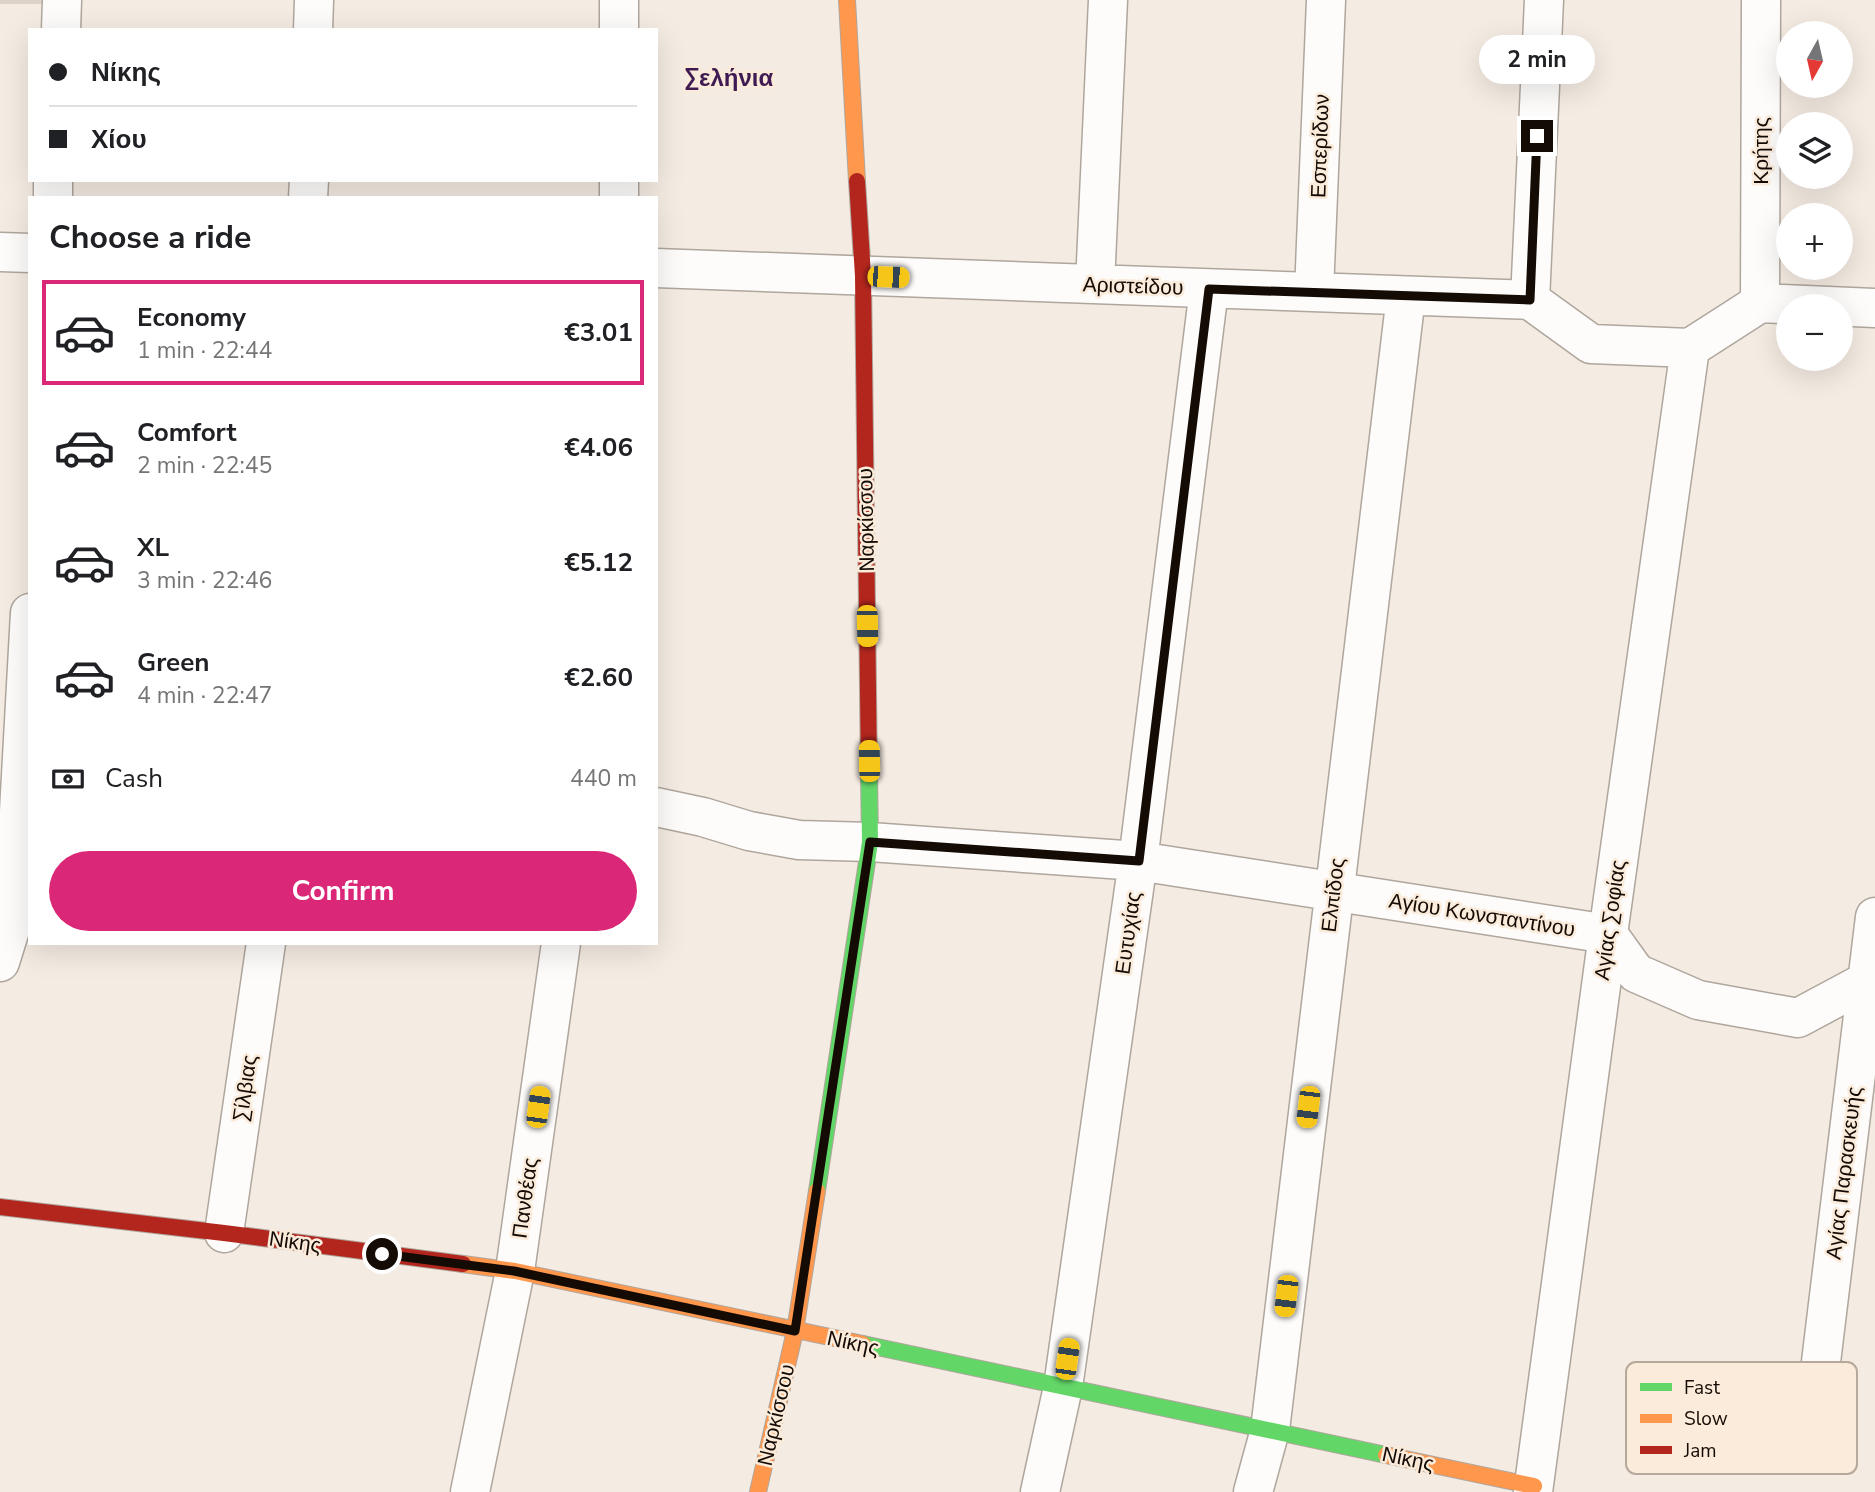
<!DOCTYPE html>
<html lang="en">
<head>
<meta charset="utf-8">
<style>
	body { margin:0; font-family:"Nunito Sans",sans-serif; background:#f2f2f2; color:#202124; height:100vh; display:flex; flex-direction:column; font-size:26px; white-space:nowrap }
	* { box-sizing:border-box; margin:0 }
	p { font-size:23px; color:#757577 }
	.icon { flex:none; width:38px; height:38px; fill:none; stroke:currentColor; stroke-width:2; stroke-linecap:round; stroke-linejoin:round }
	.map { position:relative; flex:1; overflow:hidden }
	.panel { position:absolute; left:28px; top:196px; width:630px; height:749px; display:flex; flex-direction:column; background:#fff; border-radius:0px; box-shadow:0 7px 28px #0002 }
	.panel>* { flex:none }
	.hud { position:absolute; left:28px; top:28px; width:630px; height:154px; border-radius:0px; box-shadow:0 7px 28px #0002; display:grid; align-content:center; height:154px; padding:0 21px; background:#fff }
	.needle { width:46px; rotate:188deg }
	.fabs { position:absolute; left:1776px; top:21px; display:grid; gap:14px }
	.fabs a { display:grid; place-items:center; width:77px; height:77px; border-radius:50%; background:#fff; box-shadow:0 7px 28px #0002; font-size:35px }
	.end { position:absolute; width:32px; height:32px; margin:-16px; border:9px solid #140b04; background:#fff; box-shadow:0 0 0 4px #fff }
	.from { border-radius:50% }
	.bubble { position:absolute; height:49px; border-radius:24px; background:#fff; box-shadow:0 7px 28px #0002; font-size:23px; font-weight:700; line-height:49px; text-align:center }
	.car { position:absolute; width:21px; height:42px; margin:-21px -10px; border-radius:9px; box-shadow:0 0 5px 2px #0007; background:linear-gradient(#f5c518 24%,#345 0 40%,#f5c518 0 76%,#345 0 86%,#f5c518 0) }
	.hud b { display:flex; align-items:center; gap:24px; height:66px; font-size:26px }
	.hud b+b { border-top:2px solid #e0e0e0 }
	.hud i { width:18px; height:18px; background:#202124 }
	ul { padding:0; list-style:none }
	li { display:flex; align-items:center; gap:21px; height:105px; margin:0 14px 10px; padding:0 7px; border:4px solid transparent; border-radius:0px }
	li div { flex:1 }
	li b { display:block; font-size:26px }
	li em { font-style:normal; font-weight:700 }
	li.on { border-color:#db2777 }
	li>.icon { width:63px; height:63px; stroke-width:1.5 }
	h2 { padding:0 21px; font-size:32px; line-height:84px }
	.pay { display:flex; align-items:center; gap:18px; height:77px; padding:0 21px; font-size:26px }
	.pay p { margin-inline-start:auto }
	.action { display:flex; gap:14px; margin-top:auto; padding:14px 21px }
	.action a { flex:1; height:80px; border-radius:42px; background:#db2777; color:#fff; font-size:28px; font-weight:700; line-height:80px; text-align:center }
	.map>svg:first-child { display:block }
	.building { fill:#ddd3c9 }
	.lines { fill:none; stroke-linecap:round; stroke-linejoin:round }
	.street-casing { stroke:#afa69d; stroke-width:41 }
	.fast-casing { stroke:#afa69d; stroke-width:18 }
	.slow-casing { stroke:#afa69d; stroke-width:18 }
	.jam-casing { stroke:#afa69d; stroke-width:18 }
	.street { stroke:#fdfcfb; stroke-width:38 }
	.fast { stroke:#63d668; stroke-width:16 }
	.slow { stroke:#ff974d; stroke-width:16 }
	.jam { stroke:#b3261e; stroke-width:16 }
	.route { stroke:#140b04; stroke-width:9 }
	.labels { text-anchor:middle; stroke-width:5; stroke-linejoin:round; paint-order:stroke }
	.street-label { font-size:21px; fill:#140b04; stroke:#fbebdb }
	.quarter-label { font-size:24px; font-weight:bold; fill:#3e1b52; stroke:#fbebdb }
	.key { fill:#fbebdb; stroke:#b6a89a; stroke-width:2 }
	.key-label { font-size:19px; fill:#140b04 }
</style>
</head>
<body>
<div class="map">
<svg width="1875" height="1492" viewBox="0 0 1875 1492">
	<rect width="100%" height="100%" fill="#f4ebe2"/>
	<path class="building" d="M0,0H44V4H0Z"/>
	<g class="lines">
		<g class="street-casing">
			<path id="street" d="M61,30L62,0
				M313,30L314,0
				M619,30V0
				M53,198V180
				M308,198L309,180
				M619,198V180
				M0,252L30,253
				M656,268L1530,300L1591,344L1690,348L1760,303L1875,308
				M1095,284L1108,0
				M1314,292L1326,0
				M1530,300L1544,0
				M1760,303L1761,0
				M656,807L703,817L749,831L799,840L870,842L1138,861L1608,934L1636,973L1698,1000L1798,1018L1867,981L1875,983
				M0,962L13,920L30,613
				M224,1233L266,943
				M1813,1428L1875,917
				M470,1492L515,1271L561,943
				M1040,1492L1063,1387L1138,861L1209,289
				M1253,1492L1270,1430L1406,296
				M1533,1492L1608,934L1690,348"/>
		</g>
		<g class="fast-casing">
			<path id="fast" d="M817,1191L870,842L869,773
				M863,1344L1386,1455"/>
		</g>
		<g class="slow-casing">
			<path id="slow" d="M847,0L857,181
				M463,1264L515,1271L863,1344
				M1386,1455L1534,1486
				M758,1492L795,1331L817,1191"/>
		</g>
		<g class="jam-casing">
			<path id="jam" d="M857,181L863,276L869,773
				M0,1207L224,1233L463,1264"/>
		</g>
		<use href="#street" class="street"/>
		<use href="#fast" class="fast"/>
		<use href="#slow" class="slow"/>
		<use href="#jam" class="jam"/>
	</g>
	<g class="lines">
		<path class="route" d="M382,1254L514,1271L795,1331L870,842L1139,861L1209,289L1530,300L1537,136"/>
	</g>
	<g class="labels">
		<g class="street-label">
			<text transform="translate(1320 146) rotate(-88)" y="7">Εσπερίδων</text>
			<text transform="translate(1761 151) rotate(-90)" y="7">Κρήτης</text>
			<text transform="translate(1133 286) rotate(2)" y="7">Αριστείδου</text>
			<text transform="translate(866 520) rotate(-91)" y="7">Ναρκίσσου</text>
			<text transform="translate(1333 895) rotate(-83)" y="7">Ελπίδος</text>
			<text transform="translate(1482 915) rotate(9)" y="7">Αγίου Κωνσταντίνου</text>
			<text transform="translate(1610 920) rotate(-82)" y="7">Αγίας Σοφίας</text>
			<text transform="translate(1128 933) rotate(-82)" y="7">Ευτυχίας</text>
			<text transform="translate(245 1088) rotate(-82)" y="7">Σίλβιας</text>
			<text transform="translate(1844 1173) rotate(-83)" y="7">Αγίας Παρασκευής</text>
			<text transform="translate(525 1198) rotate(-82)" y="7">Πανθέας</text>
			<text transform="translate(295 1242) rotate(8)" y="7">Νίκης</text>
			<text transform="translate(853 1343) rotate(12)" y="7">Νίκης</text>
			<text transform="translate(776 1415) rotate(-77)" y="7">Ναρκίσσου</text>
			<text transform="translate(1408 1459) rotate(12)" y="7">Νίκης</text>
		</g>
		<g class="quarter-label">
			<text x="729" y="86">Σελήνια</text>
		</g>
	</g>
	<rect x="1626" y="1362" width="231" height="112" rx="10" class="key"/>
	<rect x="1640" y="1383" width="32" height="8" fill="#63d668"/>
	<rect x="1640" y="1414" width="32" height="9" fill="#ff974d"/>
	<rect x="1640" y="1446" width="32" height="8" fill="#b3261e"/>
	<g class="key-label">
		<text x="1684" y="1394">Fast</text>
		<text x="1684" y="1425">Slow</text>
		<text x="1684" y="1457">Jam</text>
	</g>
</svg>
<div class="fabs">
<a><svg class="needle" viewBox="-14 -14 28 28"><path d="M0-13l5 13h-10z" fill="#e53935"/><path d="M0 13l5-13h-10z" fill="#757577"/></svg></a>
<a><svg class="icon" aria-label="layers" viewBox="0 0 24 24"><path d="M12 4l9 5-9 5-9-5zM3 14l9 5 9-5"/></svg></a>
<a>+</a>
<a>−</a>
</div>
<i class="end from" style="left:382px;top:1254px"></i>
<i class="end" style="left:1537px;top:136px"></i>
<div class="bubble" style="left:1479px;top:35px;width:116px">2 min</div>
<i class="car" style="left:888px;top:277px;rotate:92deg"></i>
<i class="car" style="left:867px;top:626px;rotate:179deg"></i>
<i class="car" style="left:869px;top:761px;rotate:359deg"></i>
<i class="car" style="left:538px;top:1107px;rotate:8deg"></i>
<i class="car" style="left:1308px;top:1107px;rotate:187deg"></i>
<i class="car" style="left:1286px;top:1296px;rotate:187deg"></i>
<i class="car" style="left:1067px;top:1359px;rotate:8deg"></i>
<div class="hud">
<b><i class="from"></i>Νίκης</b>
<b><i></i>Χίου</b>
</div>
<section class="panel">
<h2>Choose a ride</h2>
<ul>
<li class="on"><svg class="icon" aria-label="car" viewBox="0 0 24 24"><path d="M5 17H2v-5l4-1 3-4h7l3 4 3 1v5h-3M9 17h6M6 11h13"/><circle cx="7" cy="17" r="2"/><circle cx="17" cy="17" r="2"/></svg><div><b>Economy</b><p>1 min · 22:44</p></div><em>€3.01</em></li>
<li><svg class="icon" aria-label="car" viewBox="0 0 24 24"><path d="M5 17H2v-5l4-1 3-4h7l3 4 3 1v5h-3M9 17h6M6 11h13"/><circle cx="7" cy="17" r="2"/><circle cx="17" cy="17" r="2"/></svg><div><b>Comfort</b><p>2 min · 22:45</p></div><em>€4.06</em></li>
<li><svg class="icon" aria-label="car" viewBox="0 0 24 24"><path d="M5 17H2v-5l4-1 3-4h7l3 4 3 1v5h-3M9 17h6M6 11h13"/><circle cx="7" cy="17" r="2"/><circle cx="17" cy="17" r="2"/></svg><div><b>XL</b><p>3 min · 22:46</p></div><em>€5.12</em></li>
<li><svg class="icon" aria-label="car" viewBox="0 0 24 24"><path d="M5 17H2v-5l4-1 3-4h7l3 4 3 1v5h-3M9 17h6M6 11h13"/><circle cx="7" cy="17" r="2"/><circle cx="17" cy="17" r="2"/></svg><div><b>Green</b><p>4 min · 22:47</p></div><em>€2.60</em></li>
</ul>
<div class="pay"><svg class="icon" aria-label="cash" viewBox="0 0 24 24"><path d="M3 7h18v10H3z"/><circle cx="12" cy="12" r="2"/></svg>Cash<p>440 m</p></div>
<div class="action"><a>Confirm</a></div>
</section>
</div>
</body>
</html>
